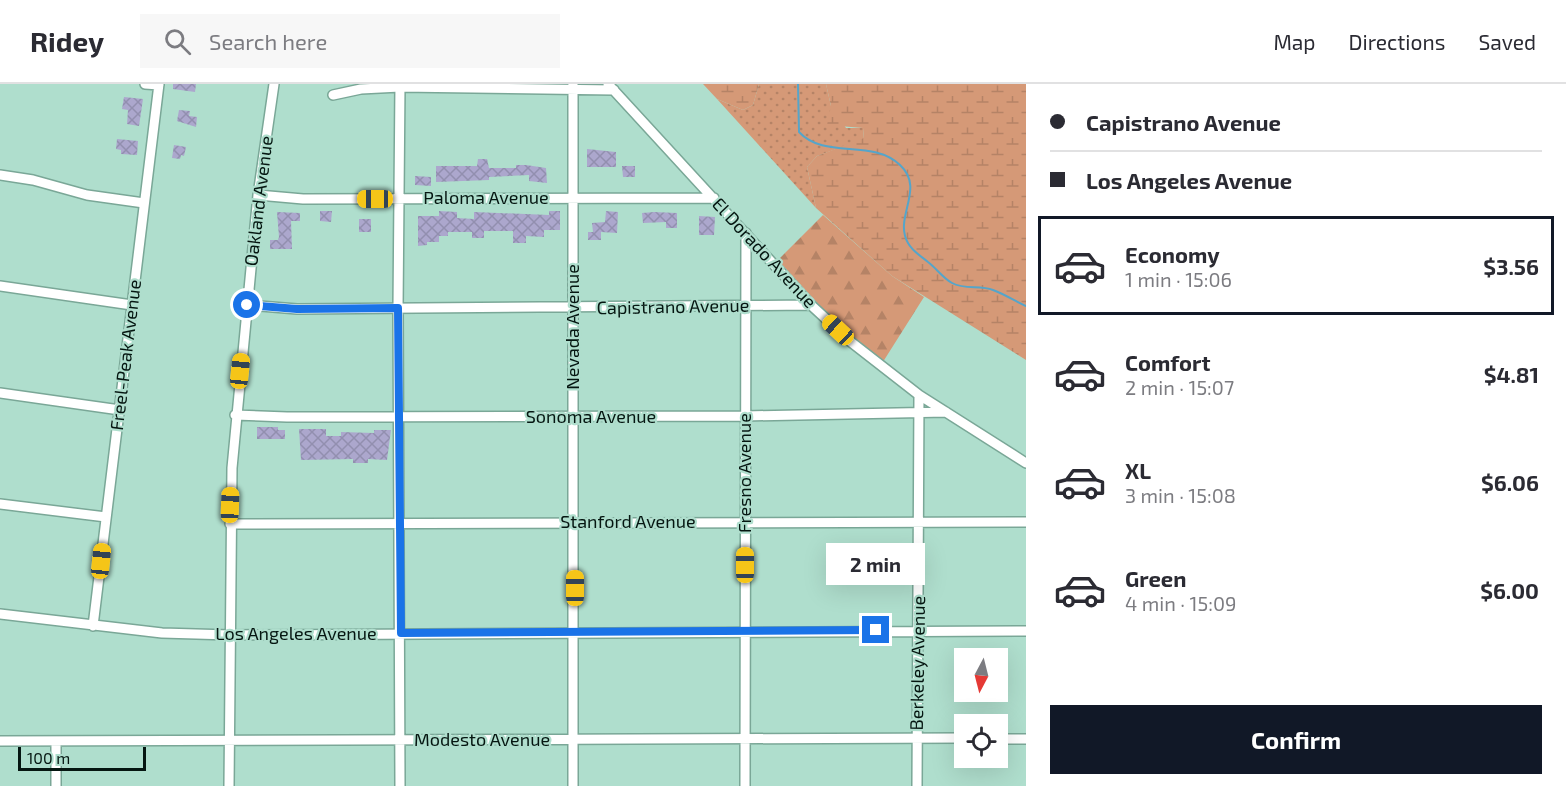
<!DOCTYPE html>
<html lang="en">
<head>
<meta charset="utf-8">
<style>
	body { margin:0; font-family:"Exo 2",sans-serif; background:#f7f7f7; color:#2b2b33; height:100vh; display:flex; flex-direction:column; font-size:22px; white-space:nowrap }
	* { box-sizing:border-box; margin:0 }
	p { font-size:20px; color:#7c7c81 }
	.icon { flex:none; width:33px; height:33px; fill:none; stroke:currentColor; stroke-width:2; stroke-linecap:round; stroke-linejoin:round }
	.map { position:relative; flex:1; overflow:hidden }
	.drawer { display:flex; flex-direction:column; background:#fff; width:540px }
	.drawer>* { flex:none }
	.banner { display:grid; align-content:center; height:132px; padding:0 24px; background:#fff }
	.needle { width:39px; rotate:187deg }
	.controls { position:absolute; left:954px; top:564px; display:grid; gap:12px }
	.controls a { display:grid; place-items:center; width:54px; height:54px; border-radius:0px; background:#fff; box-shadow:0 6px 24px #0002; font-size:30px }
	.scale { position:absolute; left:18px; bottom:15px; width:128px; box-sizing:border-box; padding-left:6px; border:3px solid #051611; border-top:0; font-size:16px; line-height:21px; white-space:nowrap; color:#051611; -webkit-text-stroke:4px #afdecd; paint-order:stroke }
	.end { position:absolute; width:27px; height:27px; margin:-14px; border:8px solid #1a73e8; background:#fff; box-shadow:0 0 0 3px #fff }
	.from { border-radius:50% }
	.bubble { position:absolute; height:42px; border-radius:0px; background:#fff; box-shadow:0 6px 24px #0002; font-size:20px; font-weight:700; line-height:42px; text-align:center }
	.car { position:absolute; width:18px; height:36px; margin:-18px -9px; border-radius:8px; box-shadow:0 0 4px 2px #0007; background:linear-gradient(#f5c518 24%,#345 0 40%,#f5c518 0 76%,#345 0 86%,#f5c518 0) }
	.banner b { display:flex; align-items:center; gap:21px; height:57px; font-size:22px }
	.banner b+b { border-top:2px solid #e1e1e2 }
	.banner i { width:15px; height:15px; background:#2b2b33 }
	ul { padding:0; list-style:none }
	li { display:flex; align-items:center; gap:18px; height:99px; margin:0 12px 9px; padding:0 12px; border:3px solid transparent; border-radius:0px }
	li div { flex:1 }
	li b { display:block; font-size:22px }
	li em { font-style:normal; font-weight:700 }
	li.active { border-color:#111827 }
	li>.icon { width:54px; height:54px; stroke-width:1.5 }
	.cta { display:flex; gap:12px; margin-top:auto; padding:12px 24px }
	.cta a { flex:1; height:69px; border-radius:0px; background:#111827; color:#fff; font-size:24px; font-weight:700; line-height:69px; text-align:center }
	header { display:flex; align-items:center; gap:36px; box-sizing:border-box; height:84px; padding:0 30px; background:#fff; border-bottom:2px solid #e1e1e2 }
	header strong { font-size:28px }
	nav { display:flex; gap:33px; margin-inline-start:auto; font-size:21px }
	.search { width:420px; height:54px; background:#f7f7f7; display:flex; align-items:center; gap:15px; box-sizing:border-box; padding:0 21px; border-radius:0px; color:#7c7c81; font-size:22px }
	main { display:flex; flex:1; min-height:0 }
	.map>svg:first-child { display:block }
	.green { fill:url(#green-dots) }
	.forest { fill:url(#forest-firs) }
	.wetland { fill:url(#wetland-marsh) }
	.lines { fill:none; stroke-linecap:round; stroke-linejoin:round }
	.stream { stroke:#55a5ca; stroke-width:2 }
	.building { fill:url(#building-cross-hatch) }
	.minor-casing { stroke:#7aa797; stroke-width:12 }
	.minor { stroke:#fff; stroke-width:9 }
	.route { stroke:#1a73e8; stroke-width:8 }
	.labels { text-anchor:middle; stroke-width:4.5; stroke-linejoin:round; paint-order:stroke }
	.street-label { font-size:18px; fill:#051611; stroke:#afdecd }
</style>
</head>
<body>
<header>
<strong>Ridey</strong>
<div class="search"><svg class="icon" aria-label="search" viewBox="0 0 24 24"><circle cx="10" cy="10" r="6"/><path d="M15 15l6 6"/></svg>Search here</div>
<nav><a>Map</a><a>Directions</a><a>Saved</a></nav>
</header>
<main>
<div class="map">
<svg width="1026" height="702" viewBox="0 0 1026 702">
	<defs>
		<pattern id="green-dots" width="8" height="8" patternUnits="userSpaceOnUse" patternTransform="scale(1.5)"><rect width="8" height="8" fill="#d59977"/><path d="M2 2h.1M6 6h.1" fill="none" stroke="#b58366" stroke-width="1.8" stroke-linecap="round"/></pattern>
		<pattern id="forest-firs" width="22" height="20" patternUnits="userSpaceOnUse" patternTransform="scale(1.5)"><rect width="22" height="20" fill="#d59977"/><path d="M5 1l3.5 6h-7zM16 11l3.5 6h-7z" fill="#b58366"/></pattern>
		<pattern id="wetland-marsh" width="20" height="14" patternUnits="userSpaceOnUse" patternTransform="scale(1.5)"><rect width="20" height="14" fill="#d59977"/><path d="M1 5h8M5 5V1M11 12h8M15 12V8" fill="none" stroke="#b58366"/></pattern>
		<pattern id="building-cross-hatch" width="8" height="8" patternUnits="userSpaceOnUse" patternTransform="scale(1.5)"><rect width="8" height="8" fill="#aca7cd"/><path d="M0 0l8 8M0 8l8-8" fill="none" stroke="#928faf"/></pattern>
	</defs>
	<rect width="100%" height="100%" fill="#afdecd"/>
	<path class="green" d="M759,0H826L831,22L846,44H863L864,55L817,72L807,83L816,124L717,15L743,26L753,21Z"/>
	<path class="forest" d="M823,131L892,192L924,213L881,281L856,261L778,176Z"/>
	<path class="wetland" d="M703,0H759L753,21L743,26L717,15Z
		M826,0H1026V276L892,192L816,124L807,83L817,72L864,54L863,44L827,41L831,22Z"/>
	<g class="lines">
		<path class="stream" d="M798,0L799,48C825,76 872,54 900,81C926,105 893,133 908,159C913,168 921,172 928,178C936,184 943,194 952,199C965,206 980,201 993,206C1004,210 1015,217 1026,222"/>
	</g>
	<path class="building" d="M173,0H196L195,8L173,5Z
		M124,13L143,15L139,42L127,40L128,26L122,25Z
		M179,26L190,27L189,32L197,33L196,43L177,37Z
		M117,55L138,57L137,71L121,70V66L116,65Z
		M174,61L186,63L184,72L181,71L180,75L172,74Z
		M587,65L616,68V83H587Z
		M478,75H487L489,84H516V81H526L546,84L547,99L529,97V91L489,93V96L436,98V82H477Z
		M622,82H635V93H623Z
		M415,92L431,93V102L415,101Z
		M320,127H332L331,138L320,137Z
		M439,127L457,128V134L474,135V128L549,131V127H560V146H544V153L526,152V159H513V147H484V154H472V148H448V152H439V158H427V161L418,162V132H439Z
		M606,127L618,128L617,149L601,148V156H588V148H593L592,139L605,138Z
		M277,128L300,129V137H291L292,165H270V156H278L279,153Z
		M654,128L677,129V144H666V138L643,139L642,129Z
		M699,132L715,133L714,151H699Z
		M359,135H371V148H359Z
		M257,343H278V346H285V355H257Z
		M299,345H326V352H341V348L374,349V346H391L387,376L368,375V379H353V375L301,376Z"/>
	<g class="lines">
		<g class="minor-casing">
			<path id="minor" d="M145,0L159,1
				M608,0L811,221L851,258L919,311L1026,379
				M333,11L361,5L400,3L614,6
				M0,91L33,96L87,111L144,119
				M258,111L303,115L714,114
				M0,202L132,221
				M247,221L297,225L811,221
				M0,309L120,326
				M235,331L287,333L745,332L946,328
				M0,420L106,433
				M230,440L1026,438
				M0,530L162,549L230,551L1026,547
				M93,542L159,0
				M998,655H1026
				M0,657L964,654
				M56,702V657
				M229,702L232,384L258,111L274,0
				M400,702L398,224L400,0
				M573,702V0
				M745,702L746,149
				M917,702L919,311"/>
		</g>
		<use href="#minor" class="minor"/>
	</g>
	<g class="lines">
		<path class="route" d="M247,221L297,225L398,224L401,549L876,546"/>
	</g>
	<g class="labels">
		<g class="street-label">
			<text x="486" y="120">Paloma Avenue</text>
			<text transform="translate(259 117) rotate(-83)" y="6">Oakland Avenue</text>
			<text transform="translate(764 169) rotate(47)" y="6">El Dorado Avenue</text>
			<text transform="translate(673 223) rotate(-1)" y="6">Capistrano Avenue</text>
			<text transform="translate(573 243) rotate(-90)" y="6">Nevada Avenue</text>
			<text transform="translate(126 271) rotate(-83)" y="6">Freel-Peak Avenue</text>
			<text x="591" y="339">Sonoma Avenue</text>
			<text transform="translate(745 389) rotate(-90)" y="6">Fresno Avenue</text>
			<text x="628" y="444">Stanford Avenue</text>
			<text x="296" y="556">Los Angeles Avenue</text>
			<text transform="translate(918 579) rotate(-89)" y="6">Berkeley Avenue</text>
			<text x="482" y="662">Modesto Avenue</text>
		</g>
	</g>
</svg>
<div class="controls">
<a><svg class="needle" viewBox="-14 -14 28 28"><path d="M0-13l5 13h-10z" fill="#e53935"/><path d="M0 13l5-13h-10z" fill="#7c7c81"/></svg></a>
<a><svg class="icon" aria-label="locate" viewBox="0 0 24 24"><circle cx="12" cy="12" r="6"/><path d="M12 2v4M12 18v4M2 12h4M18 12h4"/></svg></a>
</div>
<div class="scale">100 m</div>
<i class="end from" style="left:247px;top:221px"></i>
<i class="end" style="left:876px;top:546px"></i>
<div class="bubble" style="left:826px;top:459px;width:99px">2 min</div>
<i class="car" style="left:375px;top:115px;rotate:270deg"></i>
<i class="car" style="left:838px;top:246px;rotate:313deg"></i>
<i class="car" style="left:240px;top:287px;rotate:6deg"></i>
<i class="car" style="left:230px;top:421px;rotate:2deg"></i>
<i class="car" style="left:101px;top:477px;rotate:6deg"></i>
<i class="car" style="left:745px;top:481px;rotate:0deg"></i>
<i class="car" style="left:575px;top:504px;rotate:0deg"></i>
</div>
<section class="drawer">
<div class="banner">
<b><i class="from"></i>Capistrano Avenue</b>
<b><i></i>Los Angeles Avenue</b>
</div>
<ul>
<li class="active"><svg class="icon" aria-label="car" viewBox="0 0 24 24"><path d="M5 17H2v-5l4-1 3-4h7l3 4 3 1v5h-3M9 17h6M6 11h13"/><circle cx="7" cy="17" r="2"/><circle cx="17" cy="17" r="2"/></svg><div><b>Economy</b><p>1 min · 15:06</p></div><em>$3.56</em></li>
<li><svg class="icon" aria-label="car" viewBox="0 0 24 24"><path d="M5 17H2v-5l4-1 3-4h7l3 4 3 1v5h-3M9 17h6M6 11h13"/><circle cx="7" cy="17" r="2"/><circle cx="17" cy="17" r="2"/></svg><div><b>Comfort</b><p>2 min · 15:07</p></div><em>$4.81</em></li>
<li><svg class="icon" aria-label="car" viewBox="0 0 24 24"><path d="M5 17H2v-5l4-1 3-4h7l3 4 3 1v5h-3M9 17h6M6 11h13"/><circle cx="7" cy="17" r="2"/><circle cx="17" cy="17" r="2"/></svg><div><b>XL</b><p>3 min · 15:08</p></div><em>$6.06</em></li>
<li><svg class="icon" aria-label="car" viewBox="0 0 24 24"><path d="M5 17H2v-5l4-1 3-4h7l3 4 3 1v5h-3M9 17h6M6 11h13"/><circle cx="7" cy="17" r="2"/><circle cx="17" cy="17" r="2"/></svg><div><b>Green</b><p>4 min · 15:09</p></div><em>$6.00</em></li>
</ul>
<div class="cta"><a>Confirm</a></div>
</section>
</main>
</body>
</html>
